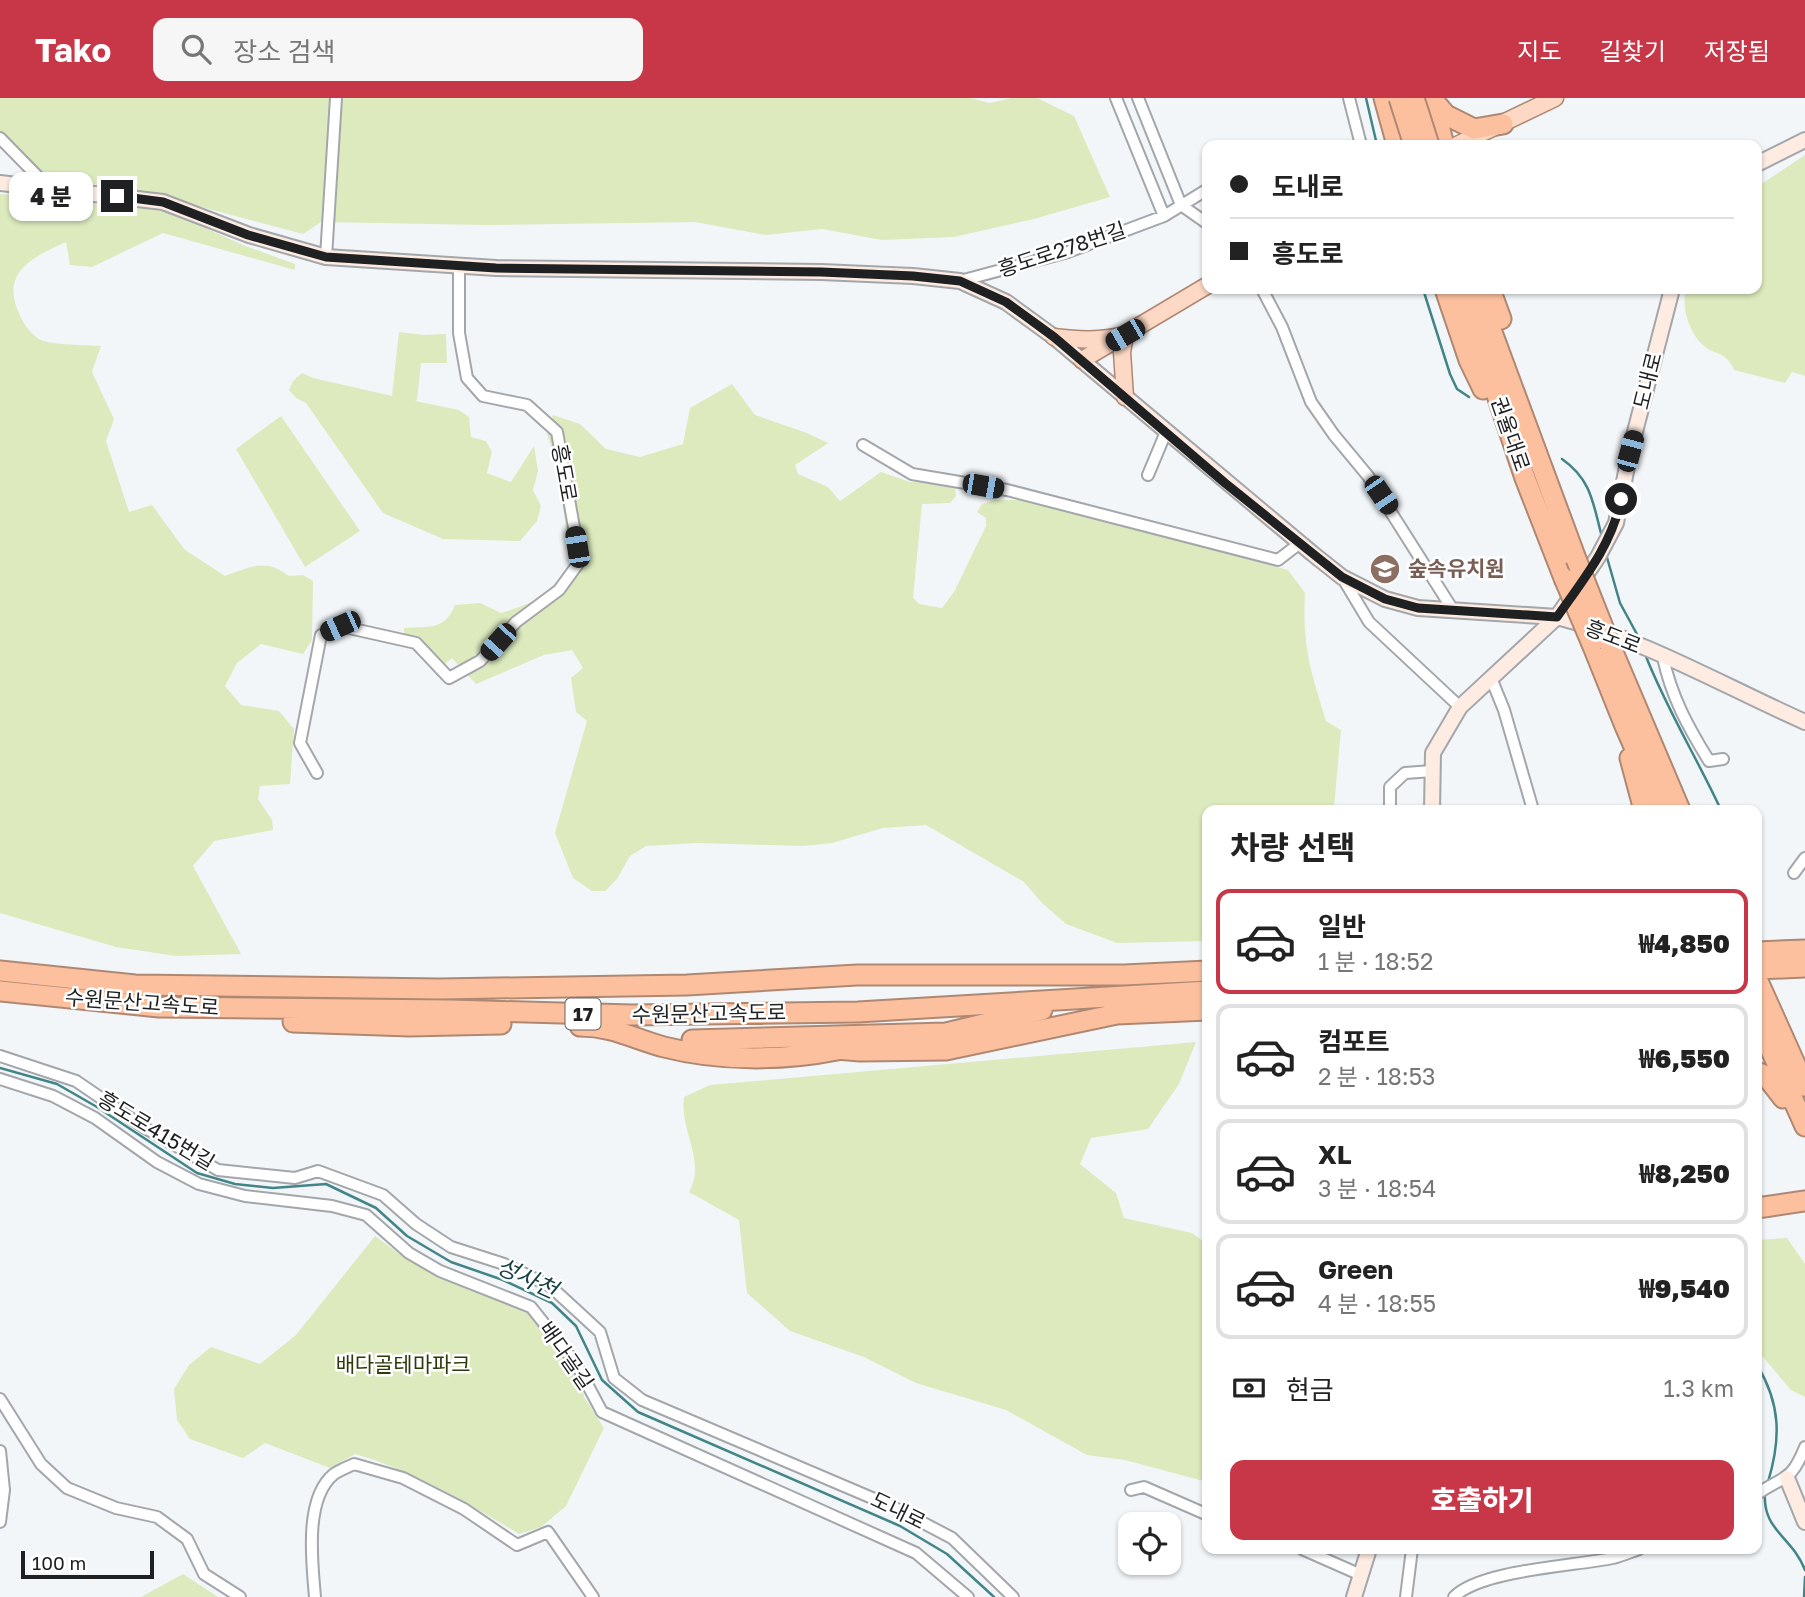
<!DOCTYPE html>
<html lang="ko">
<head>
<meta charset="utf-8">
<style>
	body { margin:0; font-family:"Golos Text","Noto Sans KR",sans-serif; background:#f6f6f6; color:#222; height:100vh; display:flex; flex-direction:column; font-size:26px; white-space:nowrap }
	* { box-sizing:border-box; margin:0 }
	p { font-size:23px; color:#767676 }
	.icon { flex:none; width:38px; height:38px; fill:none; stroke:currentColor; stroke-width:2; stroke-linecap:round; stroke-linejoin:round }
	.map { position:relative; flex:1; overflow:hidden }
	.side { position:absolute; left:1202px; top:707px; width:560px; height:749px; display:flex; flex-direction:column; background:#fff; border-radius:14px; box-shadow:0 2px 5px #0004 }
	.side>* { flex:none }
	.hud { position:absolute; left:1202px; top:42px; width:560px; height:154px; border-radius:14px; box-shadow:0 2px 5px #0004; display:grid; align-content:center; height:154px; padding:0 28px; background:#fff }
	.fabs { position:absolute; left:1118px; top:1414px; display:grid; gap:14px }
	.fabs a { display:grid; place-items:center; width:63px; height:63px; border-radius:14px; background:#fff; box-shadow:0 2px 5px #0004; font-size:35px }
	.scale { position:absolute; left:21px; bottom:18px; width:133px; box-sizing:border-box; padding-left:7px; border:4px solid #1e2021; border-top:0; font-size:19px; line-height:24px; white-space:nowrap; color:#1e2021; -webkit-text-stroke:5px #fff; paint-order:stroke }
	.end { position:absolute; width:32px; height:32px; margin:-16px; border:9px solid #1e2021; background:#fff; box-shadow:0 0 0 4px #fff }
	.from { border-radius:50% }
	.bubble { position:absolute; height:49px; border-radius:14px; background:#fff; box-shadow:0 2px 5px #0004; font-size:23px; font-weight:800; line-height:49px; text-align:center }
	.car { position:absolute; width:21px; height:42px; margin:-21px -10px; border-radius:9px; box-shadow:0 0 5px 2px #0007; background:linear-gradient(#222 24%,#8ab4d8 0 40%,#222 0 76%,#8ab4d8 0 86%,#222 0) }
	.hud b { display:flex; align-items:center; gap:24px; height:66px; font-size:26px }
	.hud b+b { border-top:2px solid #e0e0e0 }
	.hud i { width:18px; height:18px; background:#222 }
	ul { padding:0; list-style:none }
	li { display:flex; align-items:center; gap:21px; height:105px; margin:0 14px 10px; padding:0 14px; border:4px solid #e0e0e0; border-radius:14px }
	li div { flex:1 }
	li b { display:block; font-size:26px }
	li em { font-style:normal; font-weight:800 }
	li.current { border-color:#c73748 }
	li>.icon { width:63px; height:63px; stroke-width:1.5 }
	h2 { padding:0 28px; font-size:32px; line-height:84px }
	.pay { display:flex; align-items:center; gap:18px; height:77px; padding:0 28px; font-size:26px }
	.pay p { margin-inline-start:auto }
	.action { display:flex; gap:14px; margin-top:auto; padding:14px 28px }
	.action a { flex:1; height:80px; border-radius:14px; background:#c73748; color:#fff; font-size:28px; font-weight:800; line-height:80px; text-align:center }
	header { display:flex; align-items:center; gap:42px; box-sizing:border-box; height:98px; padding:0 35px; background:#c73748; color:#fff }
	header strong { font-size:33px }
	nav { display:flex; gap:38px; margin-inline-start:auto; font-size:24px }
	.search { width:490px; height:63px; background:#f6f6f6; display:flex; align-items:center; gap:18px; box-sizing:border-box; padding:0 24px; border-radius:14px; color:#767676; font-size:26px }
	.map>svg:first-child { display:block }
	.green { fill:#dceabe }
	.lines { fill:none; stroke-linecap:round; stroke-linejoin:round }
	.stream { stroke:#428588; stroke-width:2.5 }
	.street-casing { stroke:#a3a6aa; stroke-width:14 }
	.secondary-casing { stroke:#a3a6aa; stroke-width:18 }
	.primary-casing { stroke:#ae8873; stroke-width:19 }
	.highway-casing { stroke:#ae8873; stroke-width:23 }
	.street { stroke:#fff; stroke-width:10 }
	.secondary { stroke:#feece2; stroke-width:14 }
	.primary { stroke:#fdd9c5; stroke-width:16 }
	.highway { stroke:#fcc09f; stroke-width:19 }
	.highway-bridge-casing { stroke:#ae8873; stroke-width:23; stroke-linecap:butt }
	.highway-bridge { stroke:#fcc09f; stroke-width:19 }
	.route { stroke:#1e2021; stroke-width:9 }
	.labels { text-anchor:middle; stroke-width:5; stroke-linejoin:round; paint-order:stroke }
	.shield { fill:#fff; stroke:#626364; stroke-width:2 }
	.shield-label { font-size:19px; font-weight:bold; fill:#1e2021 }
	.street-label { font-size:21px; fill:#1e2021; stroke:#fff }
	.education-label { font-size:21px; font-weight:bold; fill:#785e54; stroke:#fff; text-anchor:start }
	.park-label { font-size:21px; fill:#2e3a09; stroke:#fff }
	.water-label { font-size:23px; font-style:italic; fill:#164244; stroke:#fff }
</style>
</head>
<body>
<header>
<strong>Tako</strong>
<div class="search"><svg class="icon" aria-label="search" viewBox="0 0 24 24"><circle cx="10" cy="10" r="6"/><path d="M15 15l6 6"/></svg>장소 검색</div>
<nav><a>지도</a><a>길찾기</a><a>저장됨</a></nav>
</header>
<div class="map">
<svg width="1805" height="1499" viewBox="0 0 1805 1499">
	<rect width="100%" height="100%" fill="#f2f6f9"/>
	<path class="green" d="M0,0H970L990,5L1011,0H1037L1074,18L1110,99L1034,121L954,139L882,142L822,131L766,137L695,124L486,127L321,124L303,136L160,98L43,77L0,33Z
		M1805,57V278L1792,274L1785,285L1734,272C1727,254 1717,258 1704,248C1689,235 1681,209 1686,191H1757V89Z
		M0,96L85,102L169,114L243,147L295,166V172L163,135L92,169L70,167L66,144C35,158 1,173 18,213C22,224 30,236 41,242C52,247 87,247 101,248L92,274L114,321L106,343L129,414L152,407L185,452L225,478C251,469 265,460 289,478L303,477L313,483L312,542L303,556L261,546L237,565L225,588L241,607L279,613L294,631L290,686L260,688L258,701L272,722L273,732L214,743L193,768L241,856L176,858L116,849L0,815Z
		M399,234L423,237L446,236L447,265H421L417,302L415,303L459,312L469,319L471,339L486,343L492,354L487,375L511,384L534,348L538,373L533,392L541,408L537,423L520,443L443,441L383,415L306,305L296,300L289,292L293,283L302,275L313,280L392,298Z
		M732,286L755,317L807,335L828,345L795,367L798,376L828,389L840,403L881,374L910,384H948L955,388L956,398L950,405L922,406L913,500L919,506L942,510L954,494L986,428V420L977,414L982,406L995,402H1025L1288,472L1305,495C1302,547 1311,574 1326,623L1341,632L1334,709L1328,712H1208L1207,843L1117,845L1066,826L1042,805L1024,784L926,727L883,730L832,745L804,748L697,745L646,748L630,758L617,781L605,793H592L573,780L555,735L587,623L576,614L571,580L583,570L572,552L544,557L476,586L452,560L445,566L436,565L428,554L413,553L404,541V530C428,528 445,533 455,507L480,505L501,515C542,503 550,494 574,460L567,438L558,370L547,336L553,317L580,326L606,351L640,359L683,346L690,310Z
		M281,318L360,433L305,469L236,351Z
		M1196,944L1179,986L1148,1031L1091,1040L1080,1066L1116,1095L1124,1120L1192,1135L1207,1146V1384L1125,1362L1087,1357L1006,1312L916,1285L864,1259L790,1233L747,1195L739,1122L689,1094C707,1064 679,1032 684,999L710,987Z
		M375,1138L406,1161L528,1214L577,1267L584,1299L604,1330L566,1408L541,1429L519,1436C466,1404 414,1373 355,1356L330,1370L265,1345L243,1360L190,1341L177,1322L174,1291L189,1267L211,1249L260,1266L296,1237Z
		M1787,1140L1805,1166V1299L1791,1292L1757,1252V1142Z
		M183,1476L218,1499H141Z"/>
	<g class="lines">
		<path class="stream" d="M1366,0L1377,47
			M1423,191L1450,276L1457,291L1469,299
			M1562,361C1592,382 1593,406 1602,439
			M1606,456L1620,505L1639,540
			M1645,556C1666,610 1697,660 1721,712
			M0,970L57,986L97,1009L197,1075L235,1086L273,1090L326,1086L376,1110L407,1138L451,1164L503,1182L552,1205L576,1228L602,1282L638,1314L900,1428L947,1456L994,1499
			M1757,1267C1781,1306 1781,1341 1768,1384
			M1765,1394C1762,1433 1792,1438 1805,1472
			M1804,1499L1805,1479"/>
		<g class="street-casing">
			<path id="street" d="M1116,0L1164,118
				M1138,0L1181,107L1208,126
				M1349,0L1361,47
				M0,40L48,89
				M326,159L336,0
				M960,183L1068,154L1164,118L1208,91
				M1262,191L1282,229L1311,304L1334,337L1368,378L1453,512
				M863,347L912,376L1007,392L1278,462L1300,445
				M1148,377L1166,334
				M1342,479L1369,524L1460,609
				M1663,559C1671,598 1688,629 1709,663L1723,661
				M1491,580L1504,612L1533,712
				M317,675L300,645L321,537L340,528L416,545L449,580L480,563L516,524L559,492L580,463L557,334L527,307L483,298L467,280L459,235V168
				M1390,712V689L1405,675L1433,673
				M1794,775L1805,760
				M0,958L76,983L145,1030L218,1072L295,1080L318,1073L383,1097L416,1126L451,1149L504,1166L550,1188L600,1234L614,1280L642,1302L891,1408L952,1440L1013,1499
				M0,981L53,998L95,1020L157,1064L199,1086L245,1098L332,1108L366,1117L409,1155L440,1173L531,1209L577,1267L602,1314L916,1455L968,1499
				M0,1301L41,1366L67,1390L116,1410L157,1419L187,1441L204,1476L240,1499
				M0,1353L4,1392L0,1424
				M1131,1392L1144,1389L1208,1417
				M1757,1396C1785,1377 1791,1384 1805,1349
				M1302,1451L1361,1477
				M315,1499C312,1464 304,1400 334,1376C340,1372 348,1369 354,1366L403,1380L464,1411L517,1447L548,1434L593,1499
				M1406,1499L1412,1451
				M1454,1499C1480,1472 1574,1468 1613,1460C1622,1458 1630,1454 1639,1451"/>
		</g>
		<g class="secondary-casing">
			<path id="secondary" d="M1757,66L1805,42
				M0,85L163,104L249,137L326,159L496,170L821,174L913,178L960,183L1006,204L1054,239L1313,456L1342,479L1385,501L1418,510L1557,519C1643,541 1724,588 1805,624
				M1432,712L1433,655L1460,609L1557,519L1598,459L1616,425L1630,353L1672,191
				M1787,1380L1805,1424
				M1354,1499L1369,1451"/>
		</g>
		<g class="primary-casing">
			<path id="primary" d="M1457,47L1555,0
				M1054,239C1079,242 1100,243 1125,237L1122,254L1125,299
				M1082,262L1208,187"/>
		</g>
		<g class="highway-casing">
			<path id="highway" d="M1384,0L1397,47
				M1432,1L1446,17L1474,31L1503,26
				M1433,4L1444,47
				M1390,20L1407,36L1420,31
				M1445,191L1469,262L1483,291
				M1461,191L1525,380L1564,480
				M1476,191L1576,461
				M1490,191L1501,221
				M1592,546L1625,628L1662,712
				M1610,547L1680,712
				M1630,660L1644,712
				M1757,854L1805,852
				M1757,871L1805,869
				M0,873L135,887L440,891L687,887L857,877H1124L1208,873
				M1757,881L1805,988
				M0,893L159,909L450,912L632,917L858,914L1208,893
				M1757,921L1805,1028
				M293,924L409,928L501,926
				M580,928C613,928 634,941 664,949C719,963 782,963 837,952
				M692,942L946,935L1042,912
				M825,950L860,953L946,952L1117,916L1208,912
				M1757,974L1766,978L1783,1000
				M1757,1110L1805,1103"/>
		</g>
		<use href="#street" class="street"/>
		<use href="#secondary" class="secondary"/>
		<use href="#primary" class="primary"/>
		<use href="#highway" class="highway"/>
		<g class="highway-bridge-casing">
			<path id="highway-bridge" d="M1399,0L1414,47
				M1414,0L1429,47
				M1576,461L1610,547
				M1564,480L1592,546"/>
		</g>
		<use href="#highway-bridge" class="highway-bridge"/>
	</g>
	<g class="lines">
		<path class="route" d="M117,98L163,104L248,137L326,159L496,170L821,174L913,178L960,183L1006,204L1054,239L1225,385L1342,479L1385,501L1418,510L1557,519C1583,482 1612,447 1621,401"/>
	</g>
	<defs>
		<g id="school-disc" transform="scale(1.575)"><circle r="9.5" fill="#8d6e63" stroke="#fff"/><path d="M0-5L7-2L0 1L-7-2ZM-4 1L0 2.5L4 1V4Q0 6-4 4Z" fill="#fff"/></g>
	</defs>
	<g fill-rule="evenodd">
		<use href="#school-disc" x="1385" y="471"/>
	</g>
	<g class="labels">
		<rect class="shield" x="565.5" y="900.5" width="35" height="31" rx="5"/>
		<g class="shield-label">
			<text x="583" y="923">17</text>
		</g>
		<g class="street-label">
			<text transform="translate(1062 152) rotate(-18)" y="7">흥도로278번길</text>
			<text transform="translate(1648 283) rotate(-76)" y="7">도내로</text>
			<text transform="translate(1510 336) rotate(71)" y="7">권율대로</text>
			<text transform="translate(564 375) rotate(80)" y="7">흥도로</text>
			<text transform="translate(1613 539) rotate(21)" y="7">흥도로</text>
			<text transform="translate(142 905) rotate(4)" y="7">수원문산고속도로</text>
			<text transform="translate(709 916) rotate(-1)" y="7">수원문산고속도로</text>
			<text transform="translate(156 1033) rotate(31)" y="7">흥도로415번길</text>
			<text transform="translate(566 1258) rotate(55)" y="7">배다골길</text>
			<text transform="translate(898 1413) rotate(26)" y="7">도내로</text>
		</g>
		<g class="education-label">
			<text x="1408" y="478">숲속유치원</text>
		</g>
		<g class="park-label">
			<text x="403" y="1274">배다골테마파크</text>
		</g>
		<g class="water-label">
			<text transform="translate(527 1180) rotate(25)" y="8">성사천</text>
		</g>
	</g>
</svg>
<div class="fabs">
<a><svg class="icon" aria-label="locate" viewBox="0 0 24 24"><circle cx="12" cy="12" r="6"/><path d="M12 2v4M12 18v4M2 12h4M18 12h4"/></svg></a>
</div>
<div class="scale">100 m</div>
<i class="end from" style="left:1621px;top:401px"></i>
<i class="end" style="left:117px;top:98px"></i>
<div class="bubble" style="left:9px;top:74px;width:84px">4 분</div>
<i class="car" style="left:1125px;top:237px;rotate:240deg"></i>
<i class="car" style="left:1630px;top:353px;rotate:15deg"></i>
<i class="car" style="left:983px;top:388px;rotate:100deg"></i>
<i class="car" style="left:1381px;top:397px;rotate:146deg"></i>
<i class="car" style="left:577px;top:449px;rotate:351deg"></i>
<i class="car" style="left:340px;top:528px;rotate:246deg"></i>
<i class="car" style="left:498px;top:544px;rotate:222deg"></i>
<div class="hud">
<b><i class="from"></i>도내로</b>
<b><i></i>흥도로</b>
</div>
<section class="side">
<h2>차량 선택</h2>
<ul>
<li class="current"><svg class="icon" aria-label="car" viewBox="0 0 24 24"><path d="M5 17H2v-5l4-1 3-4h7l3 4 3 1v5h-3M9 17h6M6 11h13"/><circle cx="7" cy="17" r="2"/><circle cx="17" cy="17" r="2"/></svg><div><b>일반</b><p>1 분 · 18:52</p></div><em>₩4,850</em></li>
<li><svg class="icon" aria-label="car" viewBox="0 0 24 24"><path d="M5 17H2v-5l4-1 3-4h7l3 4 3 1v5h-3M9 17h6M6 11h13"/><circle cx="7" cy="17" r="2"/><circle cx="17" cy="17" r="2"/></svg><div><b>컴포트</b><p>2 분 · 18:53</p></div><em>₩6,550</em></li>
<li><svg class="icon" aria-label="car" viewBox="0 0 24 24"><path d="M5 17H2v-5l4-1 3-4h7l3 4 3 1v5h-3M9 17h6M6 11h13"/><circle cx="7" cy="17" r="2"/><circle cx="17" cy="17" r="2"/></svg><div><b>XL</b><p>3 분 · 18:54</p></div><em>₩8,250</em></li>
<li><svg class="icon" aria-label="car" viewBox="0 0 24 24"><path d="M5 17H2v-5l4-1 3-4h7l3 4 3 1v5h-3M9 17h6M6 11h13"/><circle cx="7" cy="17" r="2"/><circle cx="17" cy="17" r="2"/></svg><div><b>Green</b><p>4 분 · 18:55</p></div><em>₩9,540</em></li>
</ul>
<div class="pay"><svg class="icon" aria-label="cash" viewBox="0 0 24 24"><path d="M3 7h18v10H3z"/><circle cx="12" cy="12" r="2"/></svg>현금<p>1.3 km</p></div>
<div class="action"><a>호출하기</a></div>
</section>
</div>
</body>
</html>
